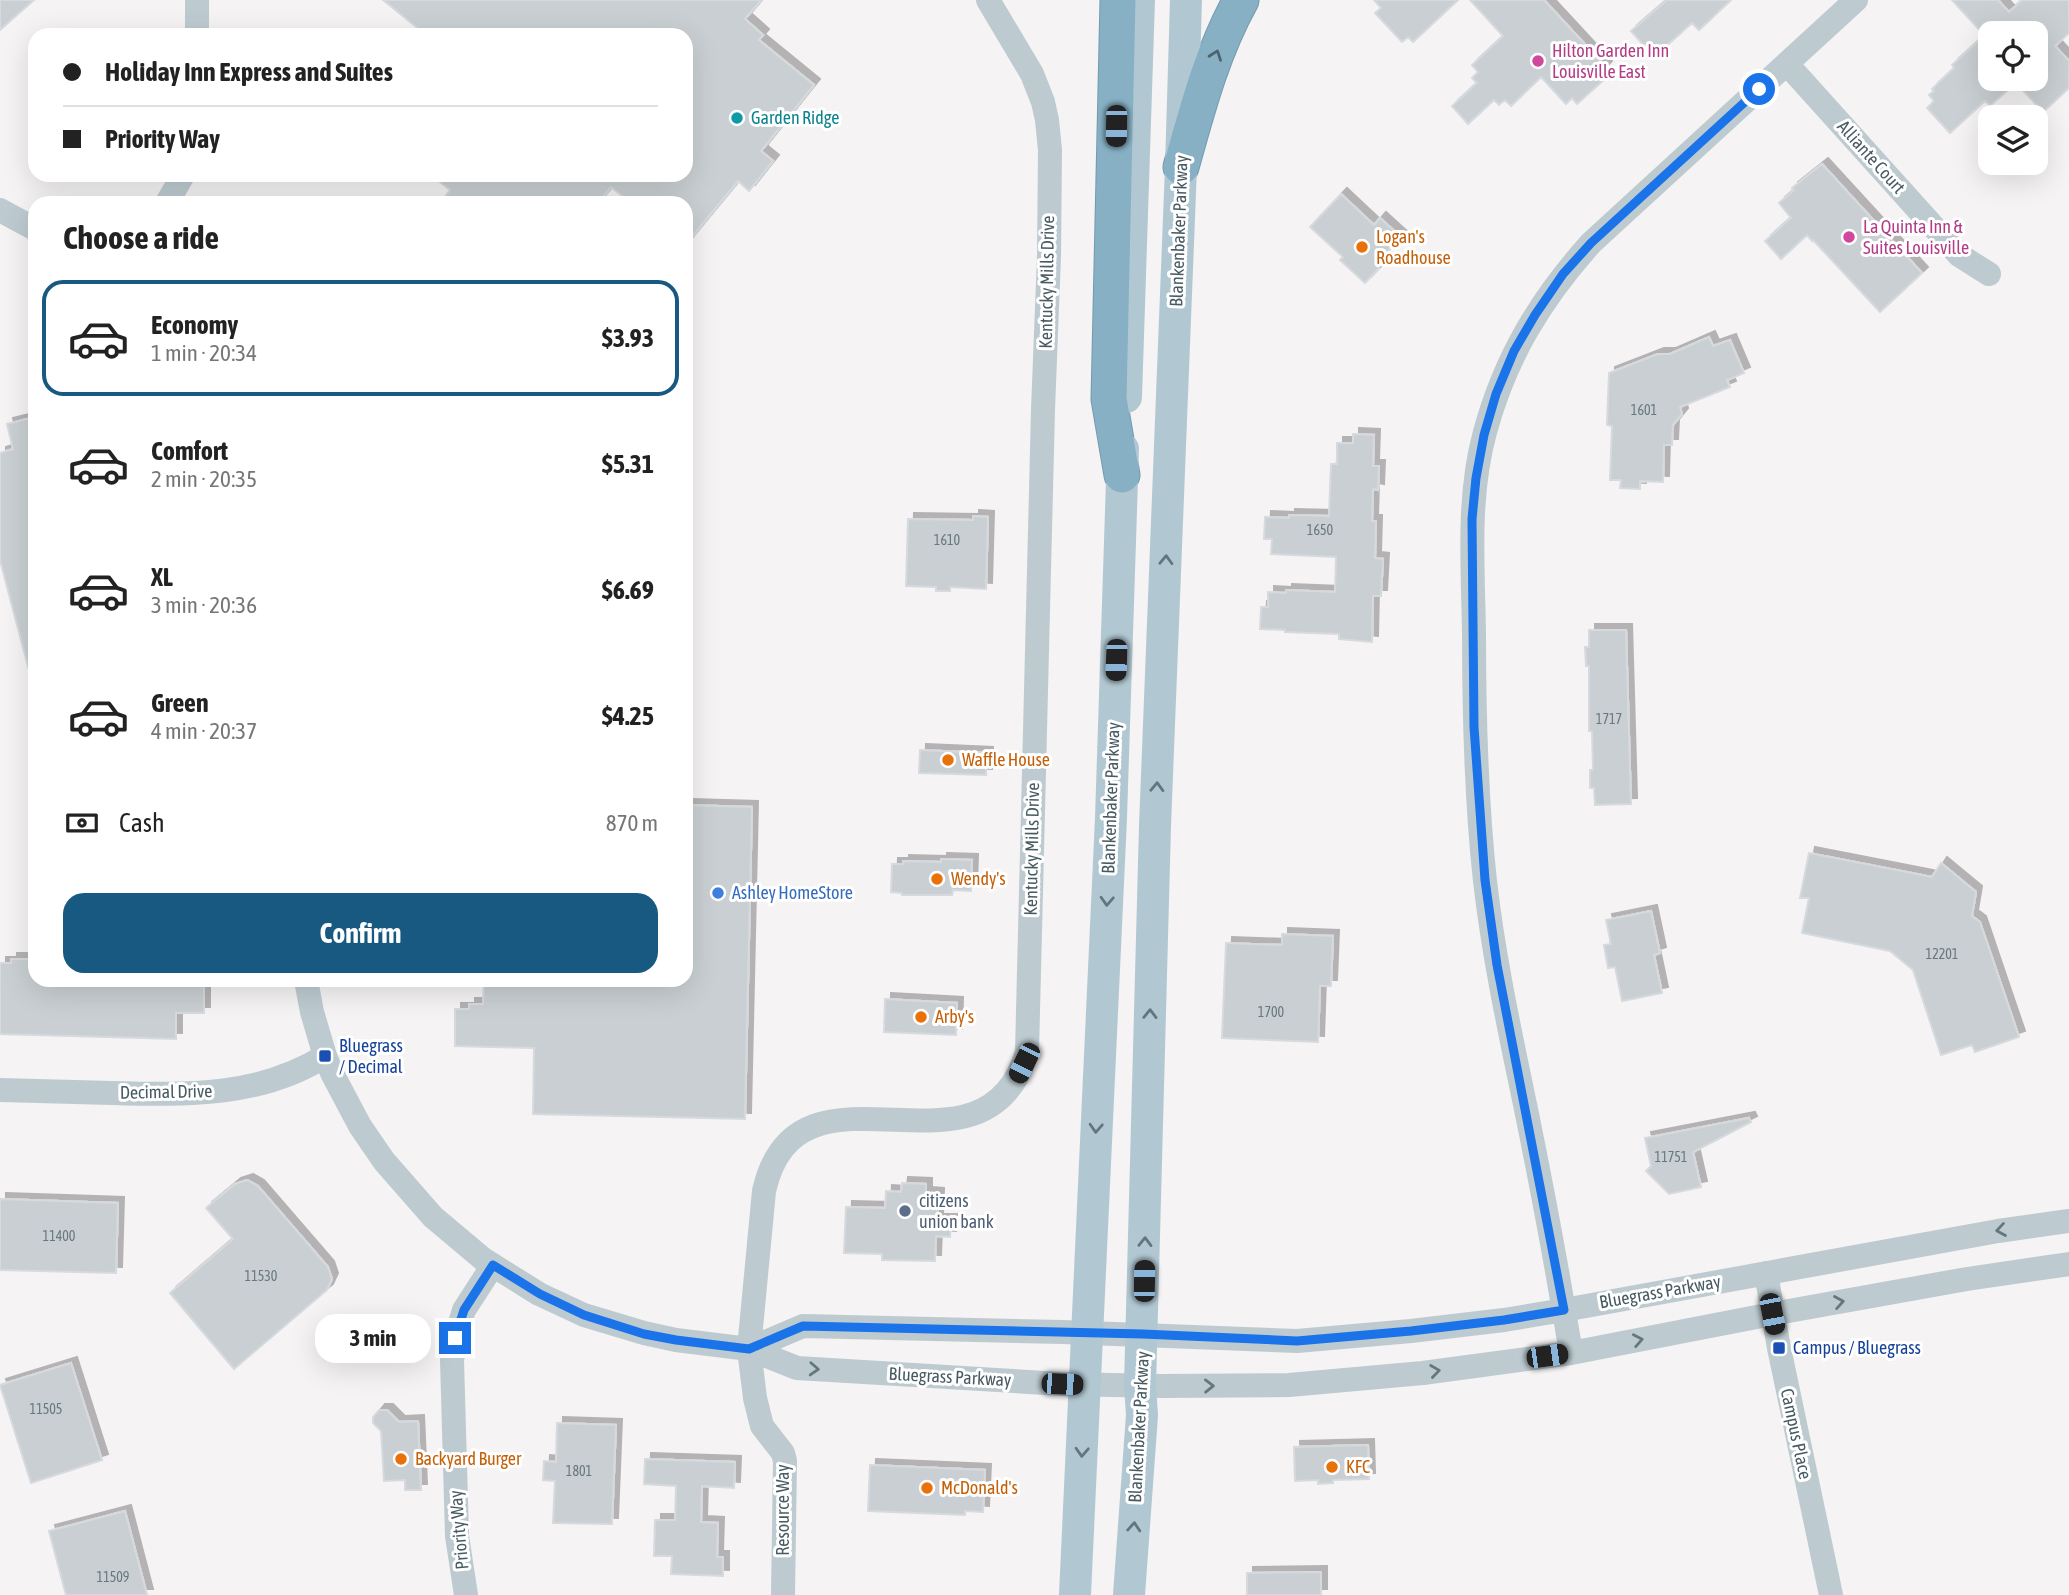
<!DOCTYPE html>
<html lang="en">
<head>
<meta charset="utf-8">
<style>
	body { margin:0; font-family:"Asap Condensed",sans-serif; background:#f6f6f6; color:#222; height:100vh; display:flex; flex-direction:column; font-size:26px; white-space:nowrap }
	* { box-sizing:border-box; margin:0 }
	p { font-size:23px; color:#767676 }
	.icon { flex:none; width:38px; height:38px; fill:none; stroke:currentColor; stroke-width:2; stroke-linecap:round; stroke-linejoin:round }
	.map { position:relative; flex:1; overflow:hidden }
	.details { position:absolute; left:28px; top:196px; width:665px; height:791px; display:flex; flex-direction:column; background:#fff; border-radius:21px; box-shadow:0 7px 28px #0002 }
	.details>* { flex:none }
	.hud { position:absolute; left:28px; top:28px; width:665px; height:154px; border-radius:21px; box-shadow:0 7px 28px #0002; display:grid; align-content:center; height:154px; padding:0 35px; background:#fff }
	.controls { position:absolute; left:1978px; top:21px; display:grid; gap:14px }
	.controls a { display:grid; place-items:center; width:70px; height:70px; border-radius:14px; background:#fff; box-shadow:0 7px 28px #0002; font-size:35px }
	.end { position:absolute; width:32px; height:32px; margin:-16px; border:9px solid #1a73e8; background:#fff; box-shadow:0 0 0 4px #fff }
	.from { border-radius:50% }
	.bubble { position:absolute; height:49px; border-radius:21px; background:#fff; box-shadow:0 7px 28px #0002; font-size:23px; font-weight:700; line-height:49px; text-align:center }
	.car { position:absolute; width:21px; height:42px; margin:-21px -10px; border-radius:9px; box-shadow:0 0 5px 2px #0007; background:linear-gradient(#222 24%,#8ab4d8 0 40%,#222 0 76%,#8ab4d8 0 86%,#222 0) }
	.hud b { display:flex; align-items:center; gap:24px; height:66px; font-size:26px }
	.hud b+b { border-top:2px solid #e0e0e0 }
	.hud i { width:18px; height:18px; background:#222 }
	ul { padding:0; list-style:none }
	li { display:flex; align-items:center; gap:21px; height:116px; margin:0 14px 10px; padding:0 21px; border:4px solid transparent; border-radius:21px }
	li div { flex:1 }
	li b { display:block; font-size:26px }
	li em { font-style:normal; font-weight:700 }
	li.selected { border-color:#185981 }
	li>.icon { width:63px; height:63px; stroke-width:1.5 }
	h2 { padding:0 35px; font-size:32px; line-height:84px }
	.pay { display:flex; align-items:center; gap:18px; height:77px; padding:0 35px; font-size:26px }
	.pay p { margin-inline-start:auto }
	.primary-button { display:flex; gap:14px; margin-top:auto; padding:14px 35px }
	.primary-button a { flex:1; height:80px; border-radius:21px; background:#185981; color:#fff; font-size:28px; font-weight:700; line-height:80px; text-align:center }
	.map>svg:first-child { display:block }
	.building { fill:#c9cfd2; stroke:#d6dade; stroke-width:2; fill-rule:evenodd; filter:url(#shadow) }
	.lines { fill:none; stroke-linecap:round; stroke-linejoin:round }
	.highway-casing { stroke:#729bb0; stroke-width:37 }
	.minor { stroke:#bdcbd0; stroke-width:24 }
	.major { stroke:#b1c8d3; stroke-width:32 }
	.highway { stroke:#87b0c4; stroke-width:35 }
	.oneway { stroke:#4e646c }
	.oneway2 { stroke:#62767e }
	.oneway3 { stroke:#65777e }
	.route { stroke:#1a73e8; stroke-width:9 }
	.hotel-dot { fill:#d1479c; stroke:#fff; stroke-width:2.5 }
	.culture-dot { fill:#0f9aa8; stroke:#fff; stroke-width:2.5 }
	.food-dot { fill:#e8710a; stroke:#fff; stroke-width:2.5 }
	.shop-dot { fill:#3f7fe0; stroke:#fff; stroke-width:2.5 }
	.transit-dot { fill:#1a4fb4; stroke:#fff; stroke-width:2.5 }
	.service-dot { fill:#5c6f8a; stroke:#fff; stroke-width:2.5 }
	.labels { text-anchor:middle; stroke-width:6; stroke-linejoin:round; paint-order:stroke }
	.number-label { font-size:14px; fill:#68787e }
	.hotel-label { font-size:18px; fill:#b23c85; stroke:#fff; text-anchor:start }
	.culture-label { font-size:18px; fill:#0d838f; stroke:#fff; text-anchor:start }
	.street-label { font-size:18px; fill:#485b62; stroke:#fff }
	.food-label { font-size:18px; fill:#c56008; stroke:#fff; text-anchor:start }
	.shop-label { font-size:18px; fill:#366cbe; stroke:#fff; text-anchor:start }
	.transit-label { font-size:18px; fill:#164399; stroke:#fff; text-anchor:start }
	.service-label { font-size:18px; fill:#4e5e75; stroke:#fff; text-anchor:start }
</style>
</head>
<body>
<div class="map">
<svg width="2069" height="1595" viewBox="0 0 2069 1595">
	<defs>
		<filter id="shadow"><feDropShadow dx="6" dy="-6" stdDeviation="0" flood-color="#0004"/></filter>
	</defs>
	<rect width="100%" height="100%" fill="#f5f3f3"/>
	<path class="building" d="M0,0H34L0,30Z
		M383,0H761L745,19L763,35L759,40L814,85L761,151L773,161L749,191L738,181L686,244V203H631L611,187L598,203H440L450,190L431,175H686V35H426Z
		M1374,0H1458L1413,42L1408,37L1402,42L1375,13L1381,8Z
		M1470,0H1544L1606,67L1601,72L1606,78L1577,104L1572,98L1566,104L1541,77L1511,106L1505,100L1499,105L1494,100L1468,124L1452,106L1477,83L1472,78L1478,72L1472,65L1503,36Z
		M1667,0H1731L1699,30L1692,23L1654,57L1631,31Z
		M1952,0H1998L2009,12L2022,0H2069V33L2055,46L2069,61V88L2043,112L2016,83L1990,106L1985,101L1950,133L1927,108L1934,101L1929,95L1934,91L1932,89L1954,68L1952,65L1987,33H1982ZM1990,33H2035V79H1990Z
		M1822,164L1922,273L1880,312L1813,240L1812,241L1807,235L1781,259L1765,241L1791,218L1779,203L1794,190L1792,188Z
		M1341,194L1374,225L1380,218L1401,237L1377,263L1379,268L1365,283L1340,260L1343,257L1310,227Z
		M1709,337L1713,346L1730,340L1744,373L1727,380L1730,387L1680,407L1682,414L1673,425L1672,445H1664L1663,482L1640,481V489L1620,488L1621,480H1610L1612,426L1607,425L1609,373L1658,354H1670Z
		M35,417V673L30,674L0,560V453L13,449L7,424Z
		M1353,434L1374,435L1373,466H1379L1378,490L1373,489L1372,521H1376L1375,558L1383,559L1381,596H1373L1372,642L1339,639V634L1285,632V630L1260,629L1261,607H1268V592L1286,593V590L1335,592L1336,557L1271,554L1272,539H1264L1265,517L1289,518V515L1329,516L1331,464H1337V443H1353Z
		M973,516L988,517L986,589L950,587V591H936V587L906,586L908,519L973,520Z
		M1589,630H1626L1631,804L1595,805L1594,788H1590V770H1593L1592,731H1589V666H1586L1585,647H1589Z
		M920,750L987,753L986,775L919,773Z
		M686,805L752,807L745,1119L533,1114L534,1048L455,1046V1009H469V1004H483L484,980H686Z
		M1809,853L1932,877L1941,863L1976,892L1972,916L1980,922L2019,1037L1975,1052L1972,1045L1941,1055L1913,970L1890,951L1802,933L1809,898H1800Z
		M941,859L972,860L971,891L953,890L952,895H902V893L891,892L892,864H903V861L941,862Z
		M1651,911L1660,953L1654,955L1662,993L1622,1001L1615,967L1608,968L1604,945L1611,944L1606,920Z
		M1282,934L1333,936L1331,986H1320L1318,1042L1222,1038L1226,943L1282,945Z
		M11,959H35V980H204V1013H176V1039L0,1034V963H11Z
		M885,999L957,1003L956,1035L884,1032Z
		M1749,1118L1751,1122L1693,1152L1701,1187L1669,1194L1646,1171L1651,1166L1645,1138Z
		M247,1180L258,1186L328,1267L332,1279L327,1290L234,1369L170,1293L233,1239L206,1208L235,1184Z
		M902,1183L926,1184V1193L938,1194L937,1220H951L950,1237L936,1236L935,1261L882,1260V1254L844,1253L846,1207L885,1208L886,1191L901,1192Z
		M0,1199L118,1203L116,1273L0,1270Z
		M71,1363L102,1460L31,1483L0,1385Z
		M379,1410H387L399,1422L418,1421L421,1490H405V1480L384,1481L381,1431L373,1423V1417Z
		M557,1423L616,1425L612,1524L553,1523L555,1481L543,1480L544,1461L556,1462Z
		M1368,1445L1369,1479L1333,1480V1483L1318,1484V1480L1295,1481L1294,1447Z
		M645,1459L735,1462L734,1488L702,1486L701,1522L718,1523L717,1557H723V1576L671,1574L672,1556H654L655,1520H675L676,1486L644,1484Z
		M870,1465L985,1470L983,1512L965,1511V1515L868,1511Z
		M125,1511L147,1595H66L49,1531Z
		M1321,1572V1595H1247V1573Z"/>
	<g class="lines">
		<g class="highway-casing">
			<path id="highway" d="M1118,0L1109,399L1122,475
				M1181,167C1197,110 1212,52 1241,0"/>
		</g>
		<path class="minor" d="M197,35V0
			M1787,64L1959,255L1989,274
			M167,203L183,175
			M0,210L35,229
			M306,980L312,1012L325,1056L333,1075L360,1126L384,1161L433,1217L483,1259L539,1294L584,1315L644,1333L676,1340L749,1349L797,1368L1062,1384L1162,1386L1289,1385L1423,1373L1571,1353L1772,1314L1967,1279L2069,1264
			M0,1090C37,1091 75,1092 112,1093C186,1095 260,1097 325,1056
			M1766,1273L1779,1348L1831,1595
			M749,1349L803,1326L1062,1332L1297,1341L1411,1331L1504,1320L1564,1310L1998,1231L2069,1221
			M1571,1353C1558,1273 1543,1193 1527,1114C1511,1037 1494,960 1485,881C1476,799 1474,716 1474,633C1473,567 1467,497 1485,432C1505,358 1540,300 1591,243L1856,0
			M466,1595L457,1536L452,1360L456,1336L464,1310L493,1265
			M783,1595L785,1461L783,1453L762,1426L755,1398L749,1349L764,1191C798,1040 984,1198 1027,1052L1043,410L1049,256L1050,150L1047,120L1043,102L1032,74L988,0"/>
		<path class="major" d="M1126,397L1139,0
			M1075,1595L1111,818L1123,449
			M1129,1595L1142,1415L1140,1385L1155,826L1181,167L1186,0"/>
		<use href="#highway" class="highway"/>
	</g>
	<defs><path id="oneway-chevron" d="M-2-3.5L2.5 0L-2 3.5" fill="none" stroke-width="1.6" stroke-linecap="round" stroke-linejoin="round" transform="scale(1.75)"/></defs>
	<use class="oneway" href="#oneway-chevron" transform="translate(1216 55) rotate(-70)"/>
	<g class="oneway2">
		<use href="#oneway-chevron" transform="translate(1166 560) rotate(-88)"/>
		<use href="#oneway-chevron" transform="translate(1157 787) rotate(-88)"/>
		<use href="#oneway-chevron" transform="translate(1107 901) rotate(93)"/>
		<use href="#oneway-chevron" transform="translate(1150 1014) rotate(-89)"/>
		<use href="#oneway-chevron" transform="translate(1096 1128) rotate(93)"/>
		<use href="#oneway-chevron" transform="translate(1145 1242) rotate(-89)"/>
		<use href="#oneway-chevron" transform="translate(1082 1452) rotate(93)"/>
		<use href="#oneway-chevron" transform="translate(1134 1527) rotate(-86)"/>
	</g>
	<g class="oneway3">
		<use href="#oneway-chevron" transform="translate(2001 1230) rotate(171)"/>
		<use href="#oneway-chevron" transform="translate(1839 1302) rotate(-10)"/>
		<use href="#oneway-chevron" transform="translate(1638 1340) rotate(-11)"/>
		<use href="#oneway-chevron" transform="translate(814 1369) rotate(3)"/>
		<use href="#oneway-chevron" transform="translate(1435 1371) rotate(-8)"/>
		<use href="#oneway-chevron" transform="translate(1209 1386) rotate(-1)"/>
	</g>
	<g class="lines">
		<path class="route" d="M455,1338L464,1310L493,1265L540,1294L584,1315L644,1334L676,1340L749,1349L803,1326L1143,1334L1297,1341L1411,1331L1504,1320L1564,1310L1497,965L1485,880L1474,727L1472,519L1476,478L1484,435L1496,394L1514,351L1535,315L1563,274L1591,243L1759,89"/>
	</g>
	<g class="hotel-dot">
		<circle cx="1538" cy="61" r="7"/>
		<circle cx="1849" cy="237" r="7"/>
	</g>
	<circle class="culture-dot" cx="737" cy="118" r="7"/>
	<g class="food-dot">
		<circle cx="1362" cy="247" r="7"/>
		<circle cx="948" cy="760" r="7"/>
		<circle cx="937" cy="879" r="7"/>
		<circle cx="921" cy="1017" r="7"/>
		<circle cx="401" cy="1459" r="7"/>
		<circle cx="1332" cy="1467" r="7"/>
		<circle cx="927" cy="1488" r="7"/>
	</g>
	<circle class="shop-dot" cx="718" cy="893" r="7"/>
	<g class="transit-dot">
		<rect x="318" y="1049" width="14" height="14" rx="3.5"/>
		<rect x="1772" y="1341" width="14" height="14" rx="3.5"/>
	</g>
	<circle class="service-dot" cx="905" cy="1211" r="7"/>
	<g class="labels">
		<g class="number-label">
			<text x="1644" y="415">1601</text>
			<text x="1320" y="535">1650</text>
			<text x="947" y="545">1610</text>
			<text x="1609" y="724">1717</text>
			<text x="1942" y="959">12201</text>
			<text x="1271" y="1017">1700</text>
			<text x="1671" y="1162">11751</text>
			<text x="59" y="1241">11400</text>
			<text x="261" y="1281">11530</text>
			<text x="46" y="1414">11505</text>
			<text x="579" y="1476">1801</text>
			<text x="113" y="1582">11509</text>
		</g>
		<g class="hotel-label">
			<text x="1552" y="57">Hilton Garden Inn<tspan x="1552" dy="21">Louisville East</tspan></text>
			<text x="1863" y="233">La Quinta Inn &amp;<tspan x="1863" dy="21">Suites Louisville</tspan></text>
		</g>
		<g class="culture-label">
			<text x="751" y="124">Garden Ridge</text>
		</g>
		<g class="street-label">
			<text transform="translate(1871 157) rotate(48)" y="6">Alliante Court</text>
			<text transform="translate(1179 231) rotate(-88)" y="6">Blankenbaker Parkway</text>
			<text transform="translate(1047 282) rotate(-89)" y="6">Kentucky Mills Drive</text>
			<text transform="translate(1111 798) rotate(-88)" y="6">Blankenbaker Parkway</text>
			<text transform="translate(1032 849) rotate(-89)" y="6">Kentucky Mills Drive</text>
			<text transform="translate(166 1092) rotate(-1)" y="6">Decimal Drive</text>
			<text transform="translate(1660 1292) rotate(-10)" y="6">Bluegrass Parkway</text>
			<text transform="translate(950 1377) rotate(3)" y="6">Bluegrass Parkway</text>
			<text transform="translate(1139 1427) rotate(-87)" y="6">Blankenbaker Parkway</text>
			<text transform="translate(1796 1434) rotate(78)" y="6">Campus Place</text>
			<text transform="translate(783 1510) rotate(-90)" y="6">Resource Way</text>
			<text transform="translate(459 1530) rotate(-95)" y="6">Priority Way</text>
		</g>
		<g class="food-label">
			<text x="1376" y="243">Logan's<tspan x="1376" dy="21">Roadhouse</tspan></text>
			<text x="962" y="766">Waffle House</text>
			<text x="951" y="885">Wendy's</text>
			<text x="935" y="1023">Arby's</text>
			<text x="415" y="1465">Backyard Burger</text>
			<text x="1346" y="1473">KFC</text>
			<text x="941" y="1494">McDonald's</text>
		</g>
		<g class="shop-label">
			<text x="732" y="899">Ashley HomeStore</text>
		</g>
		<g class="transit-label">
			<text x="339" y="1052">Bluegrass<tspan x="339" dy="21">/ Decimal</tspan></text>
			<text x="1793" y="1354">Campus / Bluegrass</text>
		</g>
		<g class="service-label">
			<text x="919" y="1207">citizens<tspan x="919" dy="21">union bank</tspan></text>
		</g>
	</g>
</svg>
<div class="controls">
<a><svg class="icon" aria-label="locate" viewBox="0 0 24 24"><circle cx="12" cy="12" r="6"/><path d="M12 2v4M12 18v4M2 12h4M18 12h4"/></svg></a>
<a><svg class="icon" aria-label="layers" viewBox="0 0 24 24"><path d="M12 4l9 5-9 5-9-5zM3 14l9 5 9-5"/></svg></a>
</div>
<i class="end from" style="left:1759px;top:89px"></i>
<i class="end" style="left:455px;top:1338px"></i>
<div class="bubble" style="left:315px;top:1314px;width:116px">3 min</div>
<i class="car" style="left:1116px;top:126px;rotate:181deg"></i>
<i class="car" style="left:1116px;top:660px;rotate:182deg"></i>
<i class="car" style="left:1024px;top:1063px;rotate:206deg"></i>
<i class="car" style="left:1144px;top:1281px;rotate:1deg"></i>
<i class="car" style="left:1772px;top:1314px;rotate:169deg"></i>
<i class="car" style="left:1547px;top:1356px;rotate:82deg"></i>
<i class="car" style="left:1062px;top:1384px;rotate:92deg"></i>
<div class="hud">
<b><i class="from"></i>Holiday Inn Express and Suites</b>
<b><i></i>Priority Way</b>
</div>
<section class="details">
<h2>Choose a ride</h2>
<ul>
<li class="selected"><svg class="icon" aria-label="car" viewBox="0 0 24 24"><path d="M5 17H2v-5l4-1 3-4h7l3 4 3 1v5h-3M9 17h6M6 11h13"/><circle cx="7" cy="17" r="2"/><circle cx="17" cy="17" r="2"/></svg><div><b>Economy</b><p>1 min · 20:34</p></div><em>$3.93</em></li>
<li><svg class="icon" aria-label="car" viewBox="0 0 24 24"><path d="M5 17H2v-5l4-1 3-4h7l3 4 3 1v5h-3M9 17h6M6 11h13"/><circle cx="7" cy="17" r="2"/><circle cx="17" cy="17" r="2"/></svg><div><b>Comfort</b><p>2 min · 20:35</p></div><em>$5.31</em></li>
<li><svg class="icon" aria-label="car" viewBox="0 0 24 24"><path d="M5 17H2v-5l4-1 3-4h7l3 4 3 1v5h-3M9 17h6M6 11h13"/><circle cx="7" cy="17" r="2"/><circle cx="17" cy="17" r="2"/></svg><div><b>XL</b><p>3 min · 20:36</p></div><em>$6.69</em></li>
<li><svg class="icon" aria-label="car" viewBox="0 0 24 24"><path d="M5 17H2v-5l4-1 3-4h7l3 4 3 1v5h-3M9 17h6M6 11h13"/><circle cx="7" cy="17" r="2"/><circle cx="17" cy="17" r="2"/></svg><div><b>Green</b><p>4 min · 20:37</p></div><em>$4.25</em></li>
</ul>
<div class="pay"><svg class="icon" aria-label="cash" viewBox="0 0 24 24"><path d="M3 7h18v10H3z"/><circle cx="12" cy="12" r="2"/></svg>Cash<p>870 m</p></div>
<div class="primary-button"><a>Confirm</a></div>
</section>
</div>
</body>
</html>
